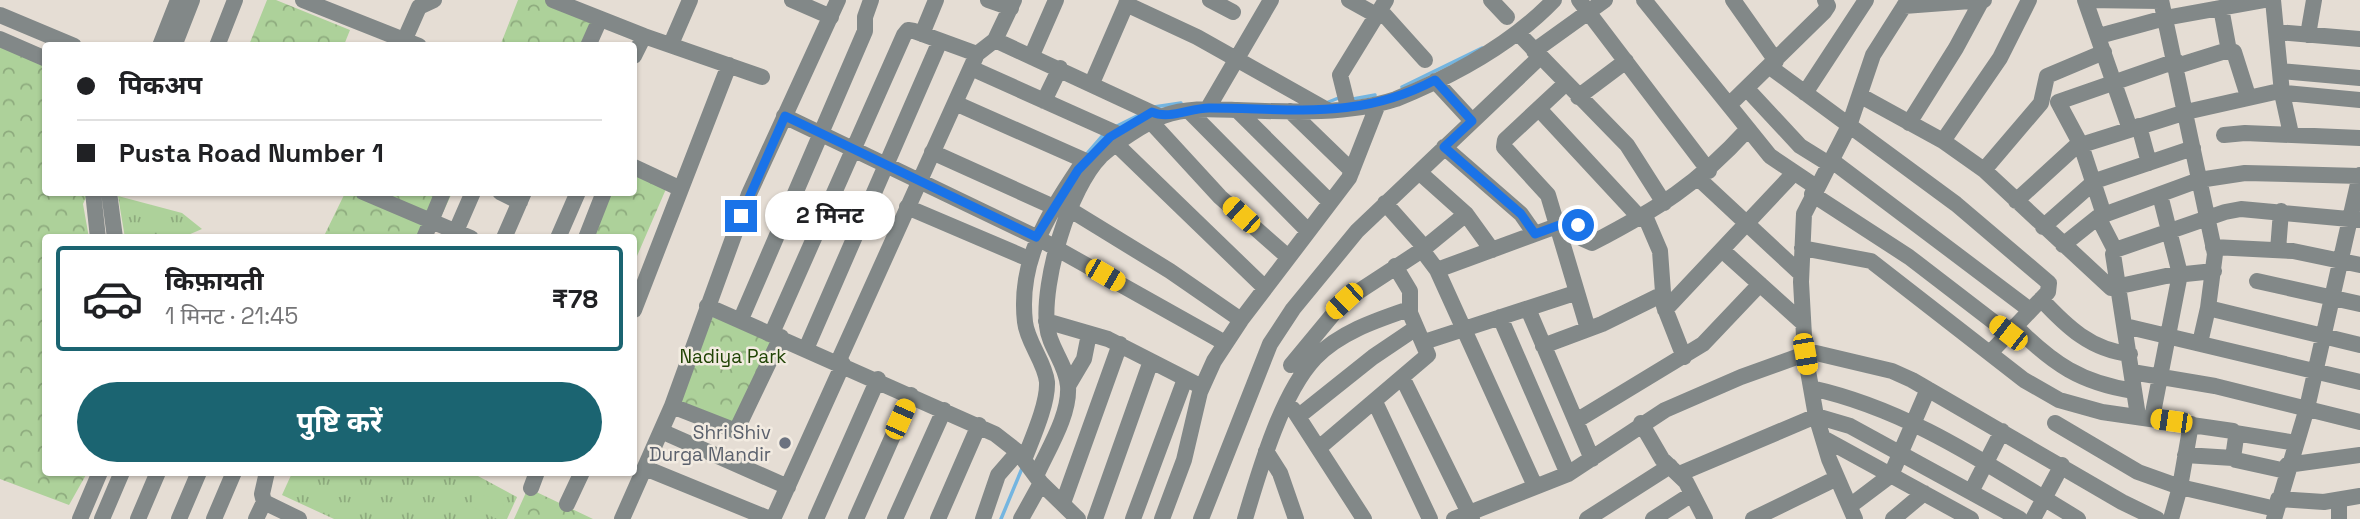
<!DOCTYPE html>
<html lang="hi">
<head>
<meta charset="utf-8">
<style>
	body { margin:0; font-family:"Space Grotesk","Noto Sans Devanagari",sans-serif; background:#f6f6f6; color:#202124; height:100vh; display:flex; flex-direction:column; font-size:26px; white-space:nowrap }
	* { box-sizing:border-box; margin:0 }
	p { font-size:23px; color:#757577 }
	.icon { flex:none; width:38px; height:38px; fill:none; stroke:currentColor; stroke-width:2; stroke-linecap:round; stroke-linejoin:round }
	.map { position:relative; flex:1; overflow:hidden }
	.side { position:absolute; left:42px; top:234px; width:595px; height:242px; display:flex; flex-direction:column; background:#fff; border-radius:7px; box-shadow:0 2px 5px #0004 }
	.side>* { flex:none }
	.hud { position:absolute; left:42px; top:42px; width:595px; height:154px; border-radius:7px; box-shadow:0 2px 5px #0004; display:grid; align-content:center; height:154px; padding:0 35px; background:#fff }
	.end { position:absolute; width:32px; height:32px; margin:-16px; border:9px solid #1a73e8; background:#fff; box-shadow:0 0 0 4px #fff }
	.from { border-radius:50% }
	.bubble { position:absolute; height:49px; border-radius:24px; background:#fff; box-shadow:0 2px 5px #0004; font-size:23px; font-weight:700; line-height:49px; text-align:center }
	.car { position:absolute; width:21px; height:42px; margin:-21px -10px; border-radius:9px; box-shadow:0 0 5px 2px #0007; background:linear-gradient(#f5c518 24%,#345 0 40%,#f5c518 0 76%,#345 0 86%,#f5c518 0) }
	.hud b { display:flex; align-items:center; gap:24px; height:66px; font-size:26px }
	.hud b+b { border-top:2px solid #e0e0e0 }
	.hud i { width:18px; height:18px; background:#202124 }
	ul { padding:12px 0 0; list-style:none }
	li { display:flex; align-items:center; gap:21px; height:105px; margin:0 14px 10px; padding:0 21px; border:4px solid #e0e0e0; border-radius:7px }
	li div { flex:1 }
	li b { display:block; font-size:26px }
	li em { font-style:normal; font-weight:700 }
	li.on { border-color:#1b6471 }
	li>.icon { width:63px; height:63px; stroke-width:1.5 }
	.cta { display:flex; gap:14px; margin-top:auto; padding:14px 35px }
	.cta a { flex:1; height:80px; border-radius:42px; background:#1b6471; color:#fff; font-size:28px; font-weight:700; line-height:80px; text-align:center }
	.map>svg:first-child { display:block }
	.grass { fill:url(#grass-tufts) }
	.park { fill:url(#park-crowns) }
	.pitch { fill:#add19a }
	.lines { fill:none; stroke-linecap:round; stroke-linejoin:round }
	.stream { stroke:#74b5e0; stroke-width:3.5 }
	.minor { stroke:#828888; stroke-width:16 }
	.route { stroke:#1a73e8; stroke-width:9 }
	.worship-dot { fill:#6b7280; stroke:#f2ebe1; stroke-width:2.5 }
	.labels { text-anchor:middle; stroke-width:5; stroke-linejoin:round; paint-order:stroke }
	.park-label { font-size:19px; fill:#214405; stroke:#f2ebe1 }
	.worship-label { font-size:19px; fill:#5b616d; stroke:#f2ebe1; text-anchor:end }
</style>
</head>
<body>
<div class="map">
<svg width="2360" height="519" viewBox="0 0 2360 519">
	<defs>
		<pattern id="grass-tufts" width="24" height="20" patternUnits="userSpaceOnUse" patternTransform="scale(1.75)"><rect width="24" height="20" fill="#add19a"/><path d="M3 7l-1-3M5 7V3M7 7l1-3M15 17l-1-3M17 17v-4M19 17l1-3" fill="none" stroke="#8eab7e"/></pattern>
		<pattern id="park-crowns" width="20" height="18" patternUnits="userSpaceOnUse" patternTransform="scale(1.75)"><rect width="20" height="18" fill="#add19a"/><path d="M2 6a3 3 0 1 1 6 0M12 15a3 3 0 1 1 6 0" fill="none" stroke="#8eab7e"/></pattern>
	</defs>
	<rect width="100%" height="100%" fill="#e5ddd4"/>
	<path class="grass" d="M118,196L182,213L202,229L181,238H125Z
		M390,472H479L478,476L517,497L507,519H334L282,495L292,473Z"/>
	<path class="park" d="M267,0H276L350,30L344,45H249Z
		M518,0H553L600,19L588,45L500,46Z
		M0,41L45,61L46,192L88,193L83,204L89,238H46V472L87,473L69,505L0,479Z
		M634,174L666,189L634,263V238H581L601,193L634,192Z
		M345,193H360L426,227L421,238H323Z
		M363,193H452L438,223Z
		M716,310L781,337L732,430L675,403Z
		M528,488L593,519H514Z"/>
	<path class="pitch" d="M477,492L504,504L497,519L470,506Z"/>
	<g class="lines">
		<path class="stream" d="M1402,87L1482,48
			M1353,99L1375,95
			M1326,103L1341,97
			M1154,107L1181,103
			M1115,127L1141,114
			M1085,156L1105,133
			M1001,519L1023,466"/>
		<path class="minor" d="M303,0L419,46
			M553,0L644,36L762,77
			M792,0L831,17
			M988,0L1011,8
			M1210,0L1233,12
			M1349,0L1376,15
			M1491,0L1507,17
			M1579,0L1709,171
			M1644,0L1770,156L1816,187
			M1733,0L1776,61
			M2085,0L2130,129
			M2085,0L2161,1
			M2161,0L2215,254L2208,308L2200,343
			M2273,0L2282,93L2291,134
			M1126,4L1197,37L1327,110
			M1904,6L1984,0
			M2221,8L2229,51
			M1380,10L1425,60
			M0,15L74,46
			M2276,32L2360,39
			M1518,33L1627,145L1664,203
			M922,34L936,0
			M2308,35L2314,0
			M2099,36L2165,18L2265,0
			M0,39L46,59
			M995,40L1161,117
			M404,41L419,7L434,0
			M671,44L690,0
			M160,46L178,0
			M174,46L192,0
			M217,46L235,0
			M588,46L600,19
			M1534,51L1605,0
			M1032,55L1056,0
			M634,56L644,36
			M2177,66L2222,52H2234L2248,96
			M1770,67L1956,204L2049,283L2048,292L1990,353
			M971,68L1116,133
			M2280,71L2360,78
			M1435,81L1472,121
			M1092,83L1128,0
			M1565,84L1505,140L1504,147L1548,195L1588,329
			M1747,89L1800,146L1829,164
			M1805,93L1866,0
			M1861,96L1943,141L1984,170L2111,288L2166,276L2214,271
			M1578,97L1626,61
			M1044,101L1060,68
			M955,103L1086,161
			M1729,105L1824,12L1828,6L1825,0
			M1348,107L1340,75L1386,0
			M1208,108L1271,0
			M1539,109L1641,219
			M1237,110L1330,202
			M1189,111L1307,230
			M1290,111L1352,171
			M784,116L1036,237L1225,343
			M1152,123L1220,197L1288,257
			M1909,123L1956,48L1982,0
			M2139,126L2149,163
			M2224,135L2245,133L2360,138
			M1943,141L2000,58L2029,0
			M1116,144L1265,288
			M1444,147L1521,214L1535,234
			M932,152L1056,208
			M1831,160L2030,310
			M634,167L679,188
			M1984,170L2041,103L2047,76L2104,52
			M1419,172L1466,214L1492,250
			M1699,179L1801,274
			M93,192L98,238
			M109,192L115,238
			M363,192L471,238
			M500,192L520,202
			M1812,194L1909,257L2008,333
			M2016,201L2075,147L2186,112L2275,92L2360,100
			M1385,203L1425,248
			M1064,206L1170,271L1241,320
			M907,207L1029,259
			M2104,215L2081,145L2058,102L2176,61
			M1645,216L1660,251L1664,306L1684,357
			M2098,217L2115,250
			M2043,227L2095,181L2193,148
			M424,238L443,192
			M453,238L473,192
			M504,238L524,192
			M558,238L578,192
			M586,238L604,192
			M2063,245L2098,217L2199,180L2245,173L2360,176
			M2213,247L2293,251L2360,265
			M1802,248L1871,261L2024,380L2059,400L2102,412L2233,431L2236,437L2233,458L2236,460L2286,471
			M1422,250L1437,270L1535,486
			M1722,250L1803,323
			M2278,250L2281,211
			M1437,270L1565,223L1578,225L1583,239L1592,243C1659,208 1697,185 1748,129
			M2257,281L2360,304
			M2041,299C2067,327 2091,350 2130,354
			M707,306L995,434L1018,452L1041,483L1078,519
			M2208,308L2360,345
			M1528,309L1592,459
			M634,310L729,65
			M1665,310L1793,174
			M1500,317L1568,474
			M741,319L865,31V17L871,0
			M1046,321L1108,339L1202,387
			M2015,326C2053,364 2081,383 2134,391
			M2125,326L2360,382
			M772,333L904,35L908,30L914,31L977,54
			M1424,342L1575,293
			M1543,346L1602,324L1663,294
			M806,349L940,41
			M838,362L977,54L995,40L1014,0
			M1291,365L1344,301L1422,250L1466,214
			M2132,372L2215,386L2360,422
			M1403,379L1472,519
			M1068,386L1084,359L1089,334
			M1811,388C1911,410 1991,467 2078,519
			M1375,402L1430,519
			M672,406L736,431L781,337
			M1293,409L1364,519
			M1299,416L1373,357L1416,328
			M2138,416L2113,254L2115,250L2225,212L2241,209L2360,220
			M2152,418L2180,274L2160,195
			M1576,421L1703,344L1760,284
			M1641,423L1662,459L1686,482L1705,519
			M2055,423L2138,472L2180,487L2276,509
			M661,431L788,487
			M2235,433L2296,443
			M1823,438L1971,519
			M1320,447L1428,355L1410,313V291L1395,266
			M1266,451L1280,473L1296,519
			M2185,455L2233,458
			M1024,460C1032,439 1048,404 1047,382C1045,362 1027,342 1025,322C1018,262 1047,216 1079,168
			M2287,465L2360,455
			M645,468L770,519
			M267,472L262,494L264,502L299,519
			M1679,474L1816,416L1850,426L2020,519
			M1036,476C1048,449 1070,415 1068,386C1066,363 1049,347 1047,326C1042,281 1069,188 1101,156C1115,143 1145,123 1163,116C1187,107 1213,109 1237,110C1289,112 1347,115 1396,99C1453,76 1511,45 1554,0
			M531,488L537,472
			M1971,492L2002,431
			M2278,499L2324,502L2360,496
			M1063,503L1120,344
			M567,504L582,472
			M1850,506L1891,475L1928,389
			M80,519L100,472
			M102,519L122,472
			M138,519L158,472
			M179,519L199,472
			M214,519L234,472
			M256,519L264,502
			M622,519L672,406L749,194L838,0
			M773,519L843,364
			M816,519L878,379
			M856,519L911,395
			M895,519L944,410
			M938,519L979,425
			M983,519L998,475L1018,452
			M1021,519L1041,483
			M1095,519L1151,361
			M1133,519L1185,379
			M1162,519L1184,460L1200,392L1214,361L1241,320L1349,178L1378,104
			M1201,519L1270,344L1293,309L1357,231L1539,58
			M1245,519C1259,472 1281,394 1315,358C1340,332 1377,320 1409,309
			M1454,519L1568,474L1665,410L1741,377L1805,354L1816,353L1892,371L1912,380L2122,502L2157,519
			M1587,519L1670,466
			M1653,519L1692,494
			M1753,519L1837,478
			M1855,519L1829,459L1816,416L1805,354L1801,282L1804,214L1849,126L1873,55L1908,0
			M1893,519L1924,493
			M2033,519L2062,465
			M2171,519L2180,487L2191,424
			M2274,519L2307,408L2360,175
			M2339,519V501"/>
	</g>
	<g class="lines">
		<path class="route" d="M741,216L785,116L1036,237L1078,170L1110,137L1152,112C1169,120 1190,108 1209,108C1292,108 1358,121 1435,80L1472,121L1444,147L1521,214L1535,234L1565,223L1578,225"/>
	</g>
	<circle class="worship-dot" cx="785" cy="443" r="7"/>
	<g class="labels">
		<g class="park-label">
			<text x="733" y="363">Nadiya Park</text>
		</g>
		<g class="worship-label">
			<text x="771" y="439">Shri Shiv<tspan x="771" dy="22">Durga Mandir</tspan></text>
		</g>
	</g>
</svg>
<i class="end from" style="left:1578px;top:225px"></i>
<i class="end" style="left:741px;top:216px"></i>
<div class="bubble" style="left:765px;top:191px;width:130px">2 मिनट</div>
<i class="car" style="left:1241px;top:215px;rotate:312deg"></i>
<i class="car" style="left:1105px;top:275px;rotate:120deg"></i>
<i class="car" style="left:1344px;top:301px;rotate:227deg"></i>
<i class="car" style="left:2008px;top:333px;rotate:308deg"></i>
<i class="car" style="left:1805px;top:354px;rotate:170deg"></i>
<i class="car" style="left:900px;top:419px;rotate:24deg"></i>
<i class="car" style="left:2171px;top:421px;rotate:278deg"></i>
<div class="hud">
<b><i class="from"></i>पिकअप</b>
<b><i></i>Pusta Road Number 1</b>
</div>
<section class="side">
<ul>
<li class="on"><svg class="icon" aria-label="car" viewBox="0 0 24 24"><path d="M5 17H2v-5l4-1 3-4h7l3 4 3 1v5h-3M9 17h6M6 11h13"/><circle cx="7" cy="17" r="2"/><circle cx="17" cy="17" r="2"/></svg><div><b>किफ़ायती</b><p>1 मिनट · 21:45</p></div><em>₹78</em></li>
</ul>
<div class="cta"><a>पुष्टि करें</a></div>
</section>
</div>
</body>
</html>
